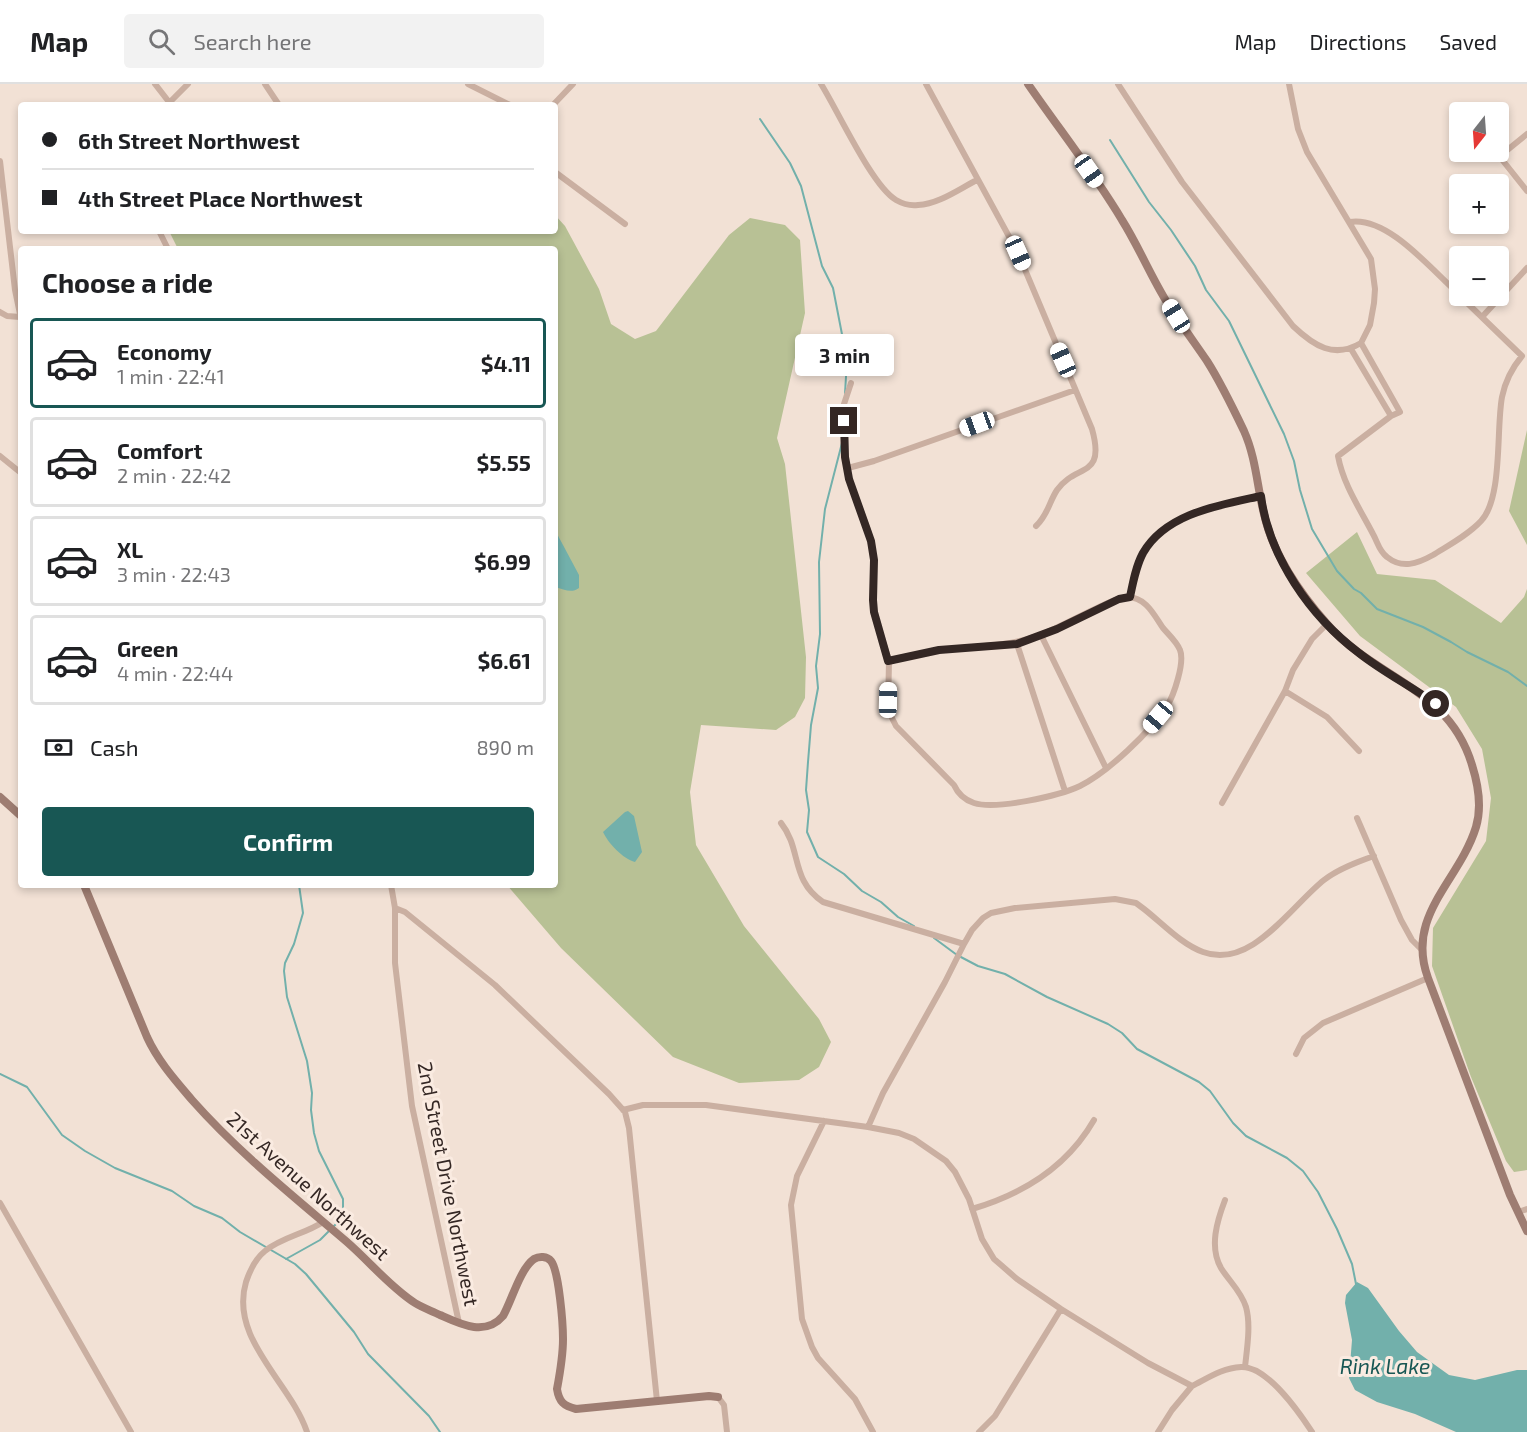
<!DOCTYPE html>
<html lang="en">
<head>
<meta charset="utf-8">
<style>
	body { margin:0; font-family:"Exo 2",sans-serif; background:#f2f2f2; color:#202124; height:100vh; display:flex; flex-direction:column; font-size:22px; white-space:nowrap }
	* { box-sizing:border-box; margin:0 }
	p { font-size:20px; color:#757577 }
	.icon { flex:none; width:33px; height:33px; fill:none; stroke:currentColor; stroke-width:2; stroke-linecap:round; stroke-linejoin:round }
	.map { position:relative; flex:1; overflow:hidden }
	.drawer { position:absolute; left:18px; top:162px; width:540px; height:642px; display:flex; flex-direction:column; background:#fff; border-radius:6px; box-shadow:0 3px 9px #0003 }
	.drawer>* { flex:none }
	.hud { position:absolute; left:18px; top:18px; width:540px; height:132px; border-radius:6px; box-shadow:0 3px 9px #0003; display:grid; align-content:center; height:132px; padding:0 24px; background:#fff }
	.needle { width:39px; rotate:197deg }
	.fabs { position:absolute; left:1449px; top:18px; display:grid; gap:12px }
	.fabs a { display:grid; place-items:center; width:60px; height:60px; border-radius:6px; background:#fff; box-shadow:0 3px 9px #0003; font-size:30px }
	.end { position:absolute; width:27px; height:27px; margin:-14px; border:8px solid #342724; background:#fff; box-shadow:0 0 0 3px #fff }
	.from { border-radius:50% }
	.bubble { position:absolute; height:42px; border-radius:6px; background:#fff; box-shadow:0 3px 9px #0003; font-size:20px; font-weight:700; line-height:42px; text-align:center }
	.car { position:absolute; width:18px; height:36px; margin:-18px -9px; border-radius:8px; box-shadow:0 0 4px 2px #0007; background:linear-gradient(#fff 24%,#345 0 40%,#fff 0 76%,#345 0 86%,#fff 0) }
	.hud b { display:flex; align-items:center; gap:21px; height:57px; font-size:22px }
	.hud b+b { border-top:2px solid #e0e0e0 }
	.hud i { width:15px; height:15px; background:#202124 }
	ul { padding:0; list-style:none }
	li { display:flex; align-items:center; gap:18px; height:90px; margin:0 12px 9px; padding:0 12px; border:3px solid #e0e0e0; border-radius:6px }
	li div { flex:1 }
	li b { display:block; font-size:22px }
	li em { font-style:normal; font-weight:700 }
	li.selected { border-color:#185754 }
	li>.icon { width:54px; height:54px; stroke-width:1.5 }
	h2 { padding:0 24px; font-size:27px; line-height:72px }
	.pay { display:flex; align-items:center; gap:15px; height:66px; padding:0 24px; font-size:22px }
	.pay p { margin-inline-start:auto }
	.cta { display:flex; gap:12px; margin-top:auto; padding:12px 24px }
	.cta a { flex:1; height:69px; border-radius:6px; background:#185754; color:#fff; font-size:24px; font-weight:700; line-height:69px; text-align:center }
	header { display:flex; align-items:center; gap:36px; box-sizing:border-box; height:84px; padding:0 30px; background:#fff; border-bottom:2px solid #e0e0e0 }
	header strong { font-size:28px }
	nav { display:flex; gap:33px; margin-inline-start:auto; font-size:21px }
	.search { width:420px; height:54px; background:#f2f2f2; display:flex; align-items:center; gap:15px; box-sizing:border-box; padding:0 21px; border-radius:6px; color:#757577; font-size:22px }
	.map>svg:first-child { display:block }
	.green { fill:#b8c195 }
	.water { fill:#72b0ab }
	.lines { fill:none; stroke-linecap:round; stroke-linejoin:round }
	.stream { stroke:#72b0ab; stroke-width:2 }
	.street { stroke:#caafa1; stroke-width:6 }
	.secondary { stroke:#9e7d72; stroke-width:8 }
	.route { stroke:#342724; stroke-width:8 }
	.labels { text-anchor:middle; stroke-width:6; stroke-linejoin:round; paint-order:stroke }
	.street-label { font-size:20px; fill:#342724; stroke:#faebe1 }
	.water-label { font-size:21px; font-style:italic; fill:#185754; stroke:#faebe1 }
</style>
</head>
<body>
<header>
<strong>Map</strong>
<div class="search"><svg class="icon" aria-label="search" viewBox="0 0 24 24"><circle cx="10" cy="10" r="6"/><path d="M15 15l6 6"/></svg>Search here</div>
<nav><a>Map</a><a>Directions</a><a>Saved</a></nav>
</header>
<div class="map">
<svg width="1527" height="1348" viewBox="0 0 1527 1348">
	<rect width="100%" height="100%" fill="#f2e1d5"/>
	<path class="green" d="M555,131L565,142L599,205L611,240L635,255L656,247L729,151L750,134L785,141L800,156L805,229L777,354L785,380L806,573L805,614L795,633L776,646L701,641L690,708L696,761L744,842L819,935L831,958L819,983L799,996L739,999L673,973L561,864L507,801H555V165H178L169,147H555Z
		M1527,346V461L1509,427Z
		M1357,448L1377,490L1435,496L1501,539L1524,513L1527,505V1086L1514,1088L1506,1077L1471,993L1432,882L1433,844L1486,757L1491,714L1482,665L1456,623L1360,552L1306,489Z"/>
	<path class="water" d="M555,446L579,491V504C571,510 564,505 555,503Z
		M628,727L634,732L642,768L635,778C623,775 608,759 603,748L625,728Z
		M1357,1198L1368,1204L1399,1247L1417,1268L1449,1291L1475,1296L1517,1286H1527V1348H1456L1415,1330L1377,1318L1355,1306L1349,1294L1352,1256L1345,1219L1346,1211Z"/>
	<g class="lines">
		<path class="stream" d="M760,35L790,79L801,102L822,182L833,204L847,276L845,309
			M1110,56L1149,118L1171,146L1195,182L1206,206L1229,237L1284,350L1294,377L1300,406L1312,445L1337,487L1354,505L1361,509L1377,525L1423,543L1451,558L1467,568L1508,588L1527,602
			M842,359L825,425L819,478L820,550L816,582L818,604L811,641L808,678L806,706L809,726L807,748L818,773L844,790L862,807L881,818L898,833L914,842
			M299,801L303,829L294,860L285,879L284,887L287,913L307,977L312,1009L311,1026L314,1049L319,1067L343,1115V1133L333,1143
			M934,854L957,871L978,882L1005,890L1047,913L1108,940L1122,949L1137,965L1199,998L1210,1007L1233,1039L1246,1052L1287,1074L1303,1087L1318,1108L1337,1145L1352,1180L1356,1200
			M0,990L27,1003L62,1051L85,1067L115,1084L172,1107L194,1122L222,1134L240,1148L295,1180L306,1190L354,1248L368,1270L429,1332L440,1348
			M286,1175L320,1156L329,1147"/>
		<path class="street" d="M155,0L169,18
			M265,0L279,21
			M468,0L510,21
			M821,0C838,27 872,102 896,116C903,120 911,122 918,121C939,120 959,105 977,96
			M926,0L1018,169L1092,345C1106,395 1076,379 1057,406C1049,418 1048,431 1036,442
			M1118,0L1182,98L1293,242C1314,262 1334,275 1361,259L1370,241L1374,219L1375,205L1371,175L1307,68L1298,45L1289,0
			M167,21L188,0
			M553,21L573,0
			M1496,68L1527,107
			M1500,72L1527,50
			M0,77L15,206L21,235
			M555,88L625,140
			M1350,138C1389,132 1433,188 1460,211
			M159,147L168,165
			M0,228L7,232L20,233
			M1482,233L1527,184
			M1351,265L1391,332L1400,328L1361,259
			M851,299L844,320L845,373L849,395L868,446L874,475L873,516L874,529L889,577L888,626L896,642L954,701C958,710 965,716 974,719C996,726 1059,712 1080,702C1108,688 1150,648 1167,622C1174,611 1185,578 1180,566C1177,558 1168,550 1163,544C1154,531 1146,513 1127,513C1115,512 1058,545 1040,551C1007,563 976,562 942,566C924,568 906,573 889,577
			M1391,332L1338,372C1343,400 1360,425 1373,450C1378,459 1379,467 1387,473C1402,485 1417,480 1433,471C1449,461 1468,451 1481,437C1503,414 1496,345 1502,313C1505,298 1512,284 1522,272L1460,212
			M0,372L21,389
			M848,384L874,377L1075,306
			M1130,513C1133,498 1136,482 1143,469C1166,429 1220,421 1261,412
			M1041,551L1106,684
			M1017,560L1065,707
			M1285,607L1327,633L1359,667
			M1222,719L1285,607L1293,586L1312,555L1327,540
			M1357,734L1401,836L1412,856L1422,866
			M781,739C802,765 790,796 823,818L964,860
			M391,801L395,824V879L412,1022L459,1239
			M395,824L405,828L495,901L609,1010L625,1028L629,1044L657,1317
			M1296,970L1304,954L1323,939L1428,894
			M623,1026L643,1021H706L868,1043L899,1049L914,1055L946,1077L955,1088L969,1115L982,1155L994,1175L1001,1181L1017,1195L1061,1225L1148,1279L1192,1302C1208,1294 1222,1284 1241,1283C1267,1282 1299,1328 1312,1348
			M824,1037L797,1092L791,1121L802,1235L812,1263L818,1274L855,1315L873,1348
			M868,1043L883,1009L945,898L964,860L972,846L983,834L991,829L1015,824L1115,815L1136,819L1144,825C1162,839 1181,860 1203,868C1251,886 1291,822 1324,796C1338,785 1357,778 1374,772
			M1225,1116C1217,1137 1209,1163 1221,1184C1229,1197 1241,1207 1246,1223C1251,1241 1247,1264 1245,1283
			M0,1119L131,1348
			M972,1125C1023,1110 1067,1083 1094,1036
			M1518,1128L1527,1125
			M718,1313L724,1321L727,1348
			M307,1348C291,1299 229,1255 246,1198C250,1186 255,1175 265,1167C282,1153 305,1150 323,1138
			M979,1348L995,1332L1061,1225
			M1158,1348L1172,1326L1192,1302"/>
		<path class="secondary" d="M1028,0C1059,45 1094,89 1122,136C1139,163 1151,193 1168,220C1180,239 1194,258 1207,277C1221,299 1233,324 1244,347C1256,374 1257,402 1264,430C1273,471 1299,508 1327,540C1375,595 1449,603 1472,681C1478,700 1482,723 1476,743C1459,798 1405,831 1428,894L1510,1111L1527,1147
			M0,713L21,732
			M84,801L147,953C158,977 175,996 192,1016C239,1069 293,1112 347,1158C370,1178 390,1203 415,1219C423,1224 432,1227 440,1231C460,1240 485,1253 503,1232C512,1216 520,1185 534,1175C539,1172 547,1172 551,1177C559,1187 563,1240 563,1255C563,1271 560,1289 557,1305C559,1318 564,1322 576,1325L709,1312L718,1313"/>
	</g>
	<g class="lines">
		<path class="route" d="M844,337L845,373L849,395L871,457L874,476L873,516L874,528L888,577L939,566L1017,560L1057,545L1119,515L1130,513C1133,498 1136,482 1143,469C1166,429 1220,421 1261,412C1269,473 1310,532 1359,569C1383,588 1411,602 1436,620"/>
	</g>
	<g class="labels">
		<g class="street-label">
			<text transform="translate(448 1100) rotate(79)" y="7">2nd Street Drive Northwest</text>
			<text transform="translate(308 1102) rotate(42)" y="7">21st Avenue Northwest</text>
		</g>
		<g class="water-label">
			<text x="1385" y="1290">Rink Lake</text>
		</g>
	</g>
</svg>
<div class="fabs">
<a><svg class="needle" viewBox="-14 -14 28 28"><path d="M0-13l5 13h-10z" fill="#e53935"/><path d="M0 13l5-13h-10z" fill="#757577"/></svg></a>
<a>+</a>
<a>−</a>
</div>
<i class="end from" style="left:1436px;top:620px"></i>
<i class="end" style="left:844px;top:337px"></i>
<div class="bubble" style="left:795px;top:250px;width:99px">3 min</div>
<i class="car" style="left:1089px;top:87px;rotate:145deg"></i>
<i class="car" style="left:1018px;top:169px;rotate:156deg"></i>
<i class="car" style="left:1176px;top:232px;rotate:328deg"></i>
<i class="car" style="left:1063px;top:276px;rotate:336deg"></i>
<i class="car" style="left:977px;top:340px;rotate:250deg"></i>
<i class="car" style="left:888px;top:616px;rotate:1deg"></i>
<i class="car" style="left:1158px;top:633px;rotate:220deg"></i>
<div class="hud">
<b><i class="from"></i>6th Street Northwest</b>
<b><i></i>4th Street Place Northwest</b>
</div>
<section class="drawer">
<h2>Choose a ride</h2>
<ul>
<li class="selected"><svg class="icon" aria-label="car" viewBox="0 0 24 24"><path d="M5 17H2v-5l4-1 3-4h7l3 4 3 1v5h-3M9 17h6M6 11h13"/><circle cx="7" cy="17" r="2"/><circle cx="17" cy="17" r="2"/></svg><div><b>Economy</b><p>1 min · 22:41</p></div><em>$4.11</em></li>
<li><svg class="icon" aria-label="car" viewBox="0 0 24 24"><path d="M5 17H2v-5l4-1 3-4h7l3 4 3 1v5h-3M9 17h6M6 11h13"/><circle cx="7" cy="17" r="2"/><circle cx="17" cy="17" r="2"/></svg><div><b>Comfort</b><p>2 min · 22:42</p></div><em>$5.55</em></li>
<li><svg class="icon" aria-label="car" viewBox="0 0 24 24"><path d="M5 17H2v-5l4-1 3-4h7l3 4 3 1v5h-3M9 17h6M6 11h13"/><circle cx="7" cy="17" r="2"/><circle cx="17" cy="17" r="2"/></svg><div><b>XL</b><p>3 min · 22:43</p></div><em>$6.99</em></li>
<li><svg class="icon" aria-label="car" viewBox="0 0 24 24"><path d="M5 17H2v-5l4-1 3-4h7l3 4 3 1v5h-3M9 17h6M6 11h13"/><circle cx="7" cy="17" r="2"/><circle cx="17" cy="17" r="2"/></svg><div><b>Green</b><p>4 min · 22:44</p></div><em>$6.61</em></li>
</ul>
<div class="pay"><svg class="icon" aria-label="cash" viewBox="0 0 24 24"><path d="M3 7h18v10H3z"/><circle cx="12" cy="12" r="2"/></svg>Cash<p>890 m</p></div>
<div class="cta"><a>Confirm</a></div>
</section>
</div>
</body>
</html>
